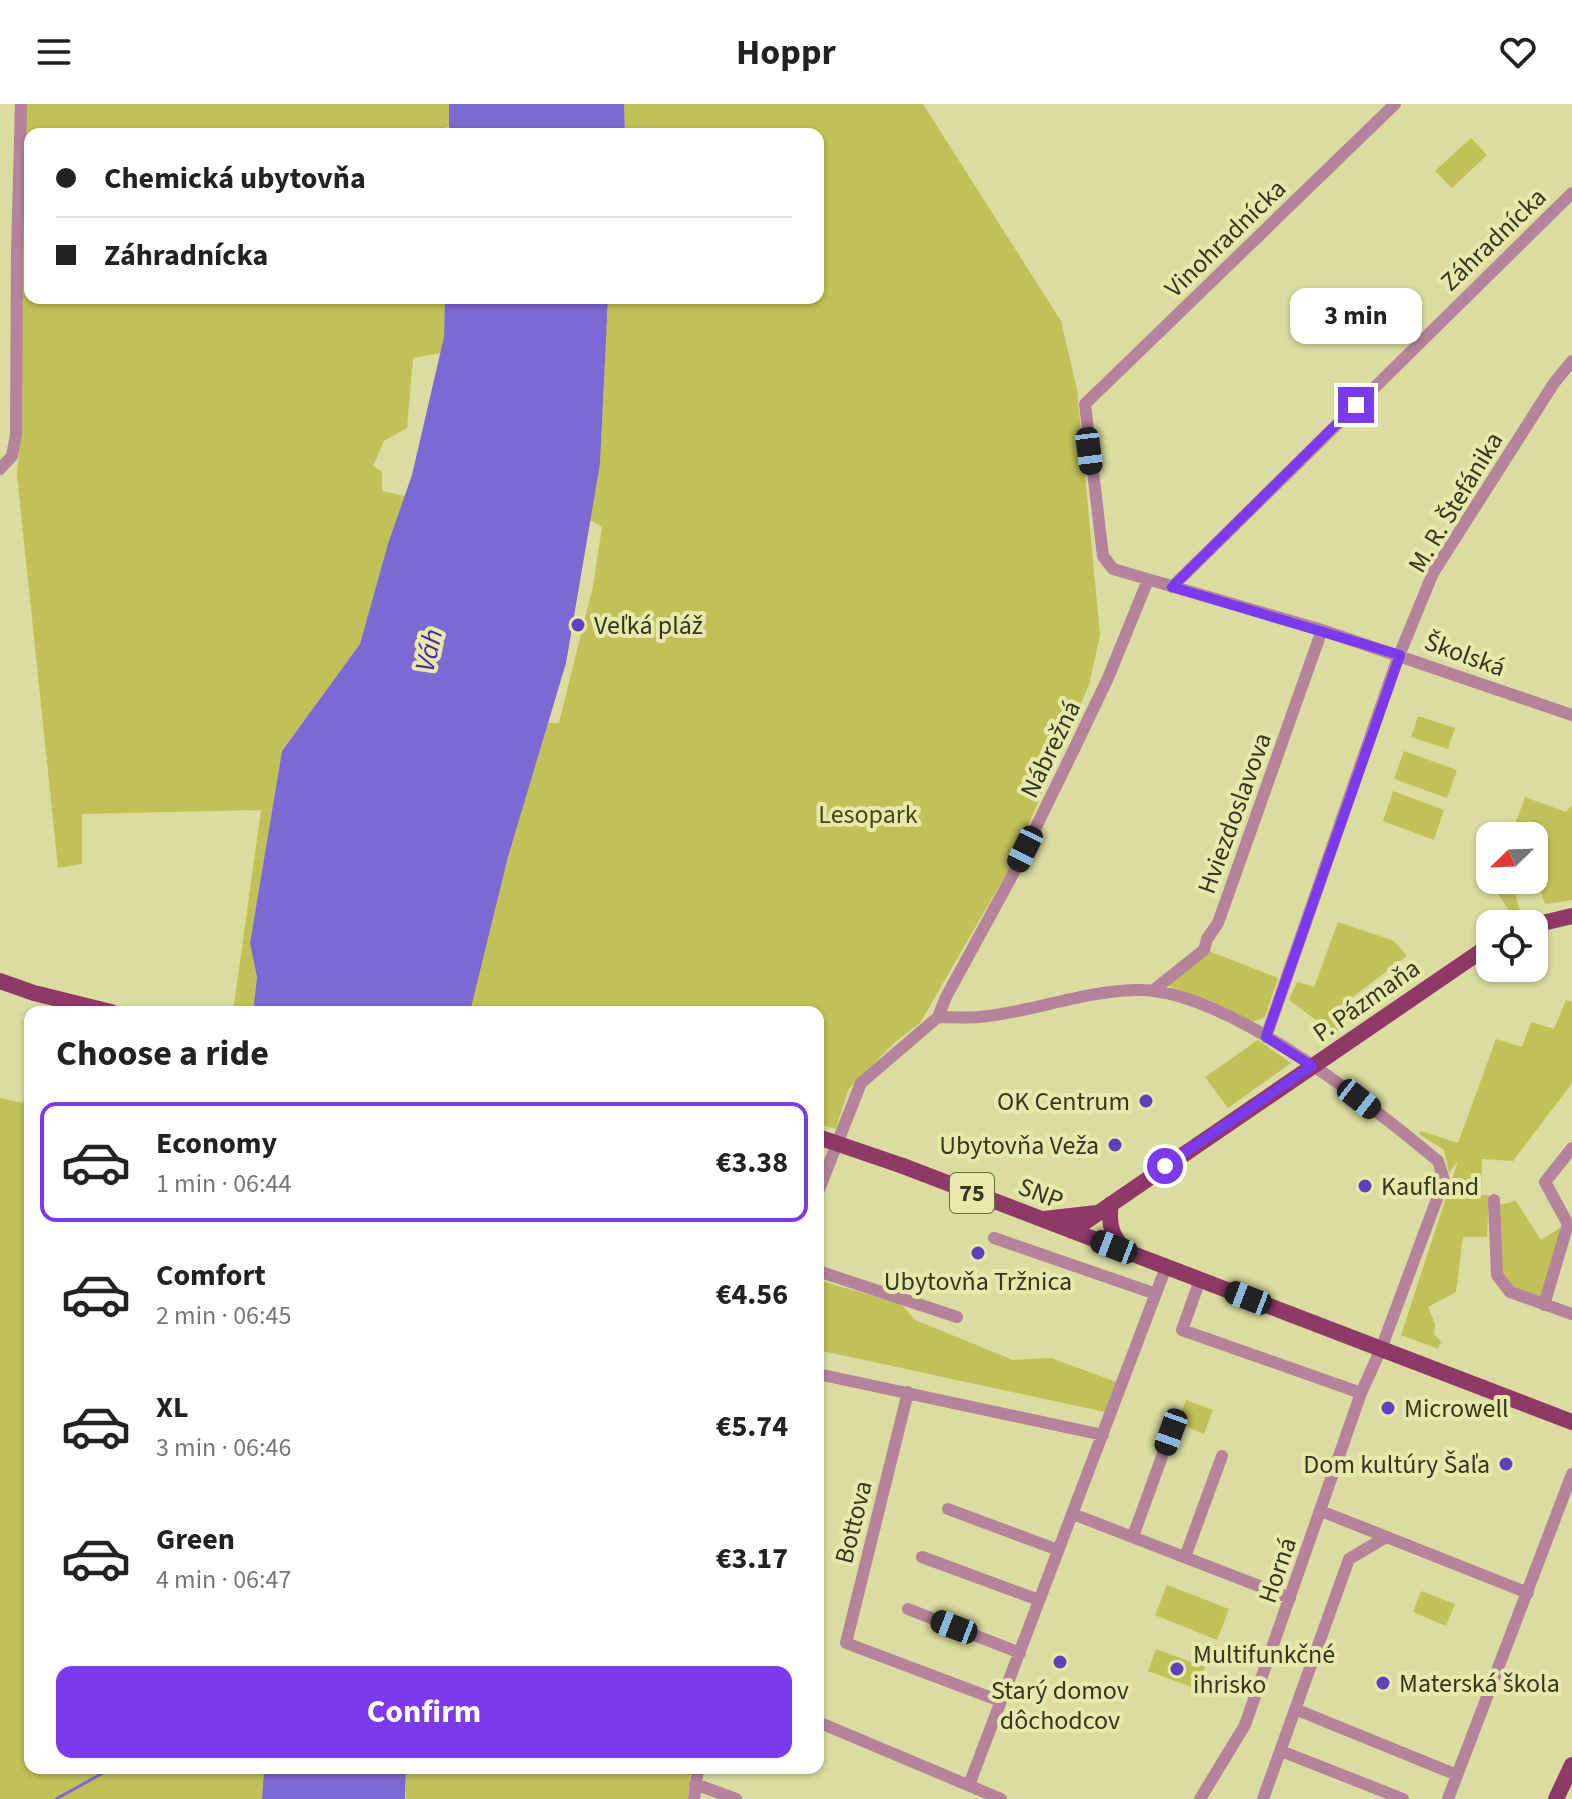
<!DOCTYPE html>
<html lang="en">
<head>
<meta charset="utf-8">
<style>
	body { margin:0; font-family:"Source Sans 3",sans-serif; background:#f6f6f6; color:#222; height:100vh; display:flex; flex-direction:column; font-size:30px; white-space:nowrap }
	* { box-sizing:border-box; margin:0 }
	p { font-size:26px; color:#767676 }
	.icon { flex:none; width:44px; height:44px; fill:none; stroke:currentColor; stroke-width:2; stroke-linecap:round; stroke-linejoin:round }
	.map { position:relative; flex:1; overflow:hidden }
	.panel { position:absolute; left:24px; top:902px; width:800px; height:768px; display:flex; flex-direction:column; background:#fff; border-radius:16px; box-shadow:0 2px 6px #0004 }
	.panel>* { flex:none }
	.guide { position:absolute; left:24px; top:24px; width:800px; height:176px; border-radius:16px; box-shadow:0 2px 6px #0004; display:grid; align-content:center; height:176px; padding:0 32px; background:#fff }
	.needle { width:52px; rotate:247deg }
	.controls { position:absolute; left:1476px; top:718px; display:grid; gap:16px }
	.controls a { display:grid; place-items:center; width:72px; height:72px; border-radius:16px; background:#fff; box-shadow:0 2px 6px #0004; font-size:40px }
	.end { position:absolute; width:36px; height:36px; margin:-18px; border:10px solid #7c3aed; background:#fff; box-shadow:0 0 0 4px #fff }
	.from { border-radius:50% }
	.bubble { position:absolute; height:56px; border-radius:16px; background:#fff; box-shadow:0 2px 6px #0004; font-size:26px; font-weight:700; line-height:56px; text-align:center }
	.car { position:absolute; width:24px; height:48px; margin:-24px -12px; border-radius:10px; box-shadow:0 0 6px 2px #0007; background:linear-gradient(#222 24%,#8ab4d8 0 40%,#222 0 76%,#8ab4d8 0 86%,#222 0) }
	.guide b { display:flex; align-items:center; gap:28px; height:76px; font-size:30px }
	.guide b+b { border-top:2px solid #e0e0e0 }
	.guide i { width:20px; height:20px; background:#222 }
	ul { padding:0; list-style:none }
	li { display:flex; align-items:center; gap:24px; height:120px; margin:0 16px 12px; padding:0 16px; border:4px solid transparent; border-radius:16px }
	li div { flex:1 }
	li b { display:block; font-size:30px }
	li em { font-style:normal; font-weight:700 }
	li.on { border-color:#7c3aed }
	li>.icon { width:72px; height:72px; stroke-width:1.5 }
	h2 { padding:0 32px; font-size:36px; line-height:96px }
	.primary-button { display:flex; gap:16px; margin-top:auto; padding:16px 32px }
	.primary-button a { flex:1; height:92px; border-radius:16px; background:#7c3aed; color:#fff; font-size:32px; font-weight:700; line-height:92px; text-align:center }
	header { display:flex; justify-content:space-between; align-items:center; height:104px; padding:0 32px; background:#fff; font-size:36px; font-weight:700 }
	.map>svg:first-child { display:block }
	.green { fill:#c1c158 }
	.water { fill:#7d69d2 }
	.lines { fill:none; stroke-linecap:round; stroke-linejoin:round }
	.stream { stroke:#7d69d2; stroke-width:3 }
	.minor { stroke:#b5839b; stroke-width:12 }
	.major { stroke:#903868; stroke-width:16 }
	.major-bridge { stroke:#903868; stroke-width:16 }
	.route { stroke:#7c3aed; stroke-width:10 }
	.poi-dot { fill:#5e40b8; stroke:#e7e9ac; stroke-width:3 }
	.labels { text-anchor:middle; stroke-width:8; stroke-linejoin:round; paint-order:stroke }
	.shield { fill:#e7e9ac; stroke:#6b6c49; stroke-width:2 }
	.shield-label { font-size:24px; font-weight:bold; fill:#36371f }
	.street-label { font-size:26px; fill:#36371f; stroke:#e7e9ac }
	.poi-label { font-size:26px; fill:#36371f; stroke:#e7e9ac; text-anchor:start }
	.park-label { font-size:26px; fill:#474710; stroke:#e7e9ac }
	.water-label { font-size:28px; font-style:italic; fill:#4d28a5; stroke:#e7e9ac }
</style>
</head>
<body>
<header><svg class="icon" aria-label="menu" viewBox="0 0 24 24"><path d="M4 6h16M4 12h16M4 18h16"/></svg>Hoppr<svg class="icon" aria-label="heart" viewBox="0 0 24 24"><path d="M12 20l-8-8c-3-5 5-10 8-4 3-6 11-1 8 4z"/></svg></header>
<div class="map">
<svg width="1572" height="1695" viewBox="0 0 1572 1695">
	<rect width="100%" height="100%" fill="#dadca0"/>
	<path class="green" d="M21,0H449V22L427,30H30V194H417L418,197L421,194H445L444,233L441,249L413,254L407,324L384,337L373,362L382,368V387L405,392L360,540L282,647L250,839L257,873L253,908H233L261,706L82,710V760L58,764L17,371L20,340Z
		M624,0H923L1061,217L1077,285L1100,531L1089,581L1009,765L920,919L894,939L848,986L836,1025L818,1020V908H470L508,753L548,619H559L593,482L602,423L590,416L600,360L608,194H818V30H625Z
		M1471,34L1487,51L1452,84L1435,67Z
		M1418,612L1455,624L1448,645L1411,633Z
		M1404,647L1457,666L1447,694L1394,675Z
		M1393,687L1444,706L1434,736L1383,717Z
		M1525,693L1566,708L1572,701V796L1545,800L1538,778L1533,776L1534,732H1511Z
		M1482,744L1490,747V776H1523L1512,779L1521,810L1513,812L1482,766Z
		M1338,818L1394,837L1407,852L1338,904L1346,920L1333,929L1289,896L1297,878L1314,883Z
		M1209,847L1278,874L1265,913L1253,918L1167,881Z
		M1566,896L1572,898V979L1513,1057L1482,1055L1481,1091H1489L1487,1133H1463L1456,1188L1428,1203L1435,1220L1434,1230L1441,1238L1438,1245L1401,1231L1458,1057L1449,1069L1444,1046L1419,1030L1421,1027L1458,1039L1496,935L1522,943L1531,918L1554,925Z
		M1258,936L1291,959L1228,1004L1205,973Z
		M30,970V1664H264L262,1695H0V994L23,999Z
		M1516,1097L1541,1136L1560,1124L1563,1128L1543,1196L1508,1181L1502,1171L1500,1101Z
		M818,1176L901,1200L915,1216L1013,1256L1051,1254L1116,1278L1105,1308L818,1246Z
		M1186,1296L1213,1306L1204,1330L1177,1319Z
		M1167,1481L1229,1505L1217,1536L1155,1511Z
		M1421,1487L1455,1500L1446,1522L1413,1508Z
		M1156,1545L1205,1563L1197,1585L1148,1567Z
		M406,1664H691L688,1695H406Z"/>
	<path class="water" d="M449,0H624L625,30H449Z
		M445,194H608L600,360L566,559L508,753L470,908H253L257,873L250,839L282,647L360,540L388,440L412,371L444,233Z
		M264,1664H406L405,1695H262Z"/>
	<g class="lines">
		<path class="stream" d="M56,1695L103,1669L104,1664"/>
		<path class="minor" d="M1395,0L1085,300L1103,452L1113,465L1322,526L1572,611
			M0,365L12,352L16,331L17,146L21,0
			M1172,483L1572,89
			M1155,885L1204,846L1207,835L1218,819L1322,526
			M938,913C952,913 966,914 980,913C1033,908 1083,887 1136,886C1223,883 1372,1002 1438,1057L1444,1076L1381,1245L1361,1289L1245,1621L1200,1695
			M1266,933L1396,559L1433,469L1554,279L1572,257
			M818,1088L861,979L938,913L946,893L1012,772L1077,639L1108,574L1148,476
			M1494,1096L1497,1171L1510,1188L1572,1210
			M994,1134L1156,1190
			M818,1167L957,1213
			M1200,1176L1182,1226L1361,1289
			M1544,1201L1568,1120L1545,1078L1572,1044
			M818,1270L1103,1331
			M908,1288L846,1539L1000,1597
			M948,1405L1058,1446
			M1321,1407L1528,1489
			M1073,1410L1290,1494
			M1133,1432L1171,1328
			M922,1453L1039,1496
			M1185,1453L1222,1352
			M908,1505L1020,1549
			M1295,1605L1457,1671
			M818,1618L1001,1695
			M1281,1647L1403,1695
			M695,1680L736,1695
			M969,1681L1166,1163
			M694,1695L698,1664
			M1263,1695L1349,1455L1386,1433
			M1448,1695L1572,1370"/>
		<path class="major" d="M1534,821L1572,812
			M0,877L34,889L111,908
			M903,1062L1572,1318
			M1111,1100C1108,1119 1111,1135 1128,1147
			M1044,1115L1097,1109
			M1072,1127L1490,841
			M1556,1695L1572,1661"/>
		<path class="major-bridge" d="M818,1033L903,1062"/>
	</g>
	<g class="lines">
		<path class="route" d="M1165,1062L1312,962L1266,933L1400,551L1172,483L1356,301"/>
	</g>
	<g class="poi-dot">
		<circle cx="578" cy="521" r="8"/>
		<circle cx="1146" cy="997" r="8"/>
		<circle cx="1115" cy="1041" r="8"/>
		<circle cx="1365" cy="1082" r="8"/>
		<circle cx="978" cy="1149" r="8"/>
		<circle cx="1388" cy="1304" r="8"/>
		<circle cx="1506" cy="1360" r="8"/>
		<circle cx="1060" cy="1558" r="8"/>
		<circle cx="1177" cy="1565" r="8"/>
		<circle cx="1383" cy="1579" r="8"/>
	</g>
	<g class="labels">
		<rect class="shield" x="950" y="1069" width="44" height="40" rx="6"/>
		<g class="shield-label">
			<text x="972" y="1097">75</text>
		</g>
		<g class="street-label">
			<text transform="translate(1225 134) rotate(-44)" y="9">Vinohradnícka</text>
			<text transform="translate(1493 135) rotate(-44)" y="9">Záhradnícka</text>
			<text transform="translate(1455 398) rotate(-59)" y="9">M. R. Štefánika</text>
			<text transform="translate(1465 550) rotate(20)" y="9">Školská</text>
			<text transform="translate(1050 645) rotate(-64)" y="9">Nábrežná</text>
			<text transform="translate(1234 709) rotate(-70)" y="9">Hviezdoslavova</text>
			<text transform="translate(1366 896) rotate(-35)" y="9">P. Pázmaňa</text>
			<text transform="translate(1041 1089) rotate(21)" y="9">SNP</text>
			<text transform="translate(853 1418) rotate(-76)" y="9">Bottova</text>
			<text transform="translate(1277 1466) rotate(-71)" y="9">Horná</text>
		</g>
		<g class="poi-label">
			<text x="594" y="530">Veľká pláž</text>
			<text x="1130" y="1006" text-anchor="end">OK Centrum</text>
			<text x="1099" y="1050" text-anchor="end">Ubytovňa Veža</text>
			<text x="1381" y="1091">Kaufland</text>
			<text x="978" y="1186" text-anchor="middle">Ubytovňa Tržnica</text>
			<text x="1404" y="1313">Microwell</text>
			<text x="1490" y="1369" text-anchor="end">Dom kultúry Šaľa</text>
			<text x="1193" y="1559">Multifunkčné<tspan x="1193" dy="30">ihrisko</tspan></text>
			<text x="1399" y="1588">Materská škola</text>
			<text x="1060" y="1595" text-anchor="middle">Starý domov<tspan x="1060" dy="30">dôchodcov</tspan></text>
		</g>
		<g class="park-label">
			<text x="868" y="719">Lesopark</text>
		</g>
		<g class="water-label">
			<text transform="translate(428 546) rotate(-77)" y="10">Váh</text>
		</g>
	</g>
</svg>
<div class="controls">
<a><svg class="needle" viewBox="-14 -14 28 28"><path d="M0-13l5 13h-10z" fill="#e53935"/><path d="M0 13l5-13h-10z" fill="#767676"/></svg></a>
<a><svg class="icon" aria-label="locate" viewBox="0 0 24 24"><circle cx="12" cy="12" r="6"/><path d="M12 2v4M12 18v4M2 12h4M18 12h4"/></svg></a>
</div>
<i class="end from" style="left:1165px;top:1062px"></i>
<i class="end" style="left:1356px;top:301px"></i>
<div class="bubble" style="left:1290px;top:184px;width:132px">3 min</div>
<i class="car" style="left:1089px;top:347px;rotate:173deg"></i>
<i class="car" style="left:1025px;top:745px;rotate:206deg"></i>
<i class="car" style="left:1359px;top:995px;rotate:128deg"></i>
<i class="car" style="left:1114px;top:1143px;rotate:291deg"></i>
<i class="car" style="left:1248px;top:1194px;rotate:291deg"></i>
<i class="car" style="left:1171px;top:1328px;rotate:200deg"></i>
<i class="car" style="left:954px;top:1523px;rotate:291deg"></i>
<div class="guide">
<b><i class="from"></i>Chemická ubytovňa</b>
<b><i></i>Záhradnícka</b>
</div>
<section class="panel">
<h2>Choose a ride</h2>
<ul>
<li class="on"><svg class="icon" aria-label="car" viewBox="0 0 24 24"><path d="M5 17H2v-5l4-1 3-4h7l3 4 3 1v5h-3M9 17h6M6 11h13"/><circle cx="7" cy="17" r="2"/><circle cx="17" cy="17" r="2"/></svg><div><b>Economy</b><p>1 min · 06:44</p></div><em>€3.38</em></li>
<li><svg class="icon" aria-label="car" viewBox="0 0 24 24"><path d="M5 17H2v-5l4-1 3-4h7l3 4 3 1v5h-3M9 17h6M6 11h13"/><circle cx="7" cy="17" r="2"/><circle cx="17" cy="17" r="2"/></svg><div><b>Comfort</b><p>2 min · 06:45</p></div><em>€4.56</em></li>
<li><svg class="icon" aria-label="car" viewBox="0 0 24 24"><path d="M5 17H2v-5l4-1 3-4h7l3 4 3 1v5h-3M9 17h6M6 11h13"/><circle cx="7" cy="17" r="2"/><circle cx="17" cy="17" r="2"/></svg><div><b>XL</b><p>3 min · 06:46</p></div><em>€5.74</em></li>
<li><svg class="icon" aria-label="car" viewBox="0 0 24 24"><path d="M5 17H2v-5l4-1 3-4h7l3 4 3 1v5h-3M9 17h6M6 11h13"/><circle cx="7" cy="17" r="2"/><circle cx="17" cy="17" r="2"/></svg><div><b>Green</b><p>4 min · 06:47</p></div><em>€3.17</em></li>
</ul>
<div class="primary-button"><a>Confirm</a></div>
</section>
</div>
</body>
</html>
